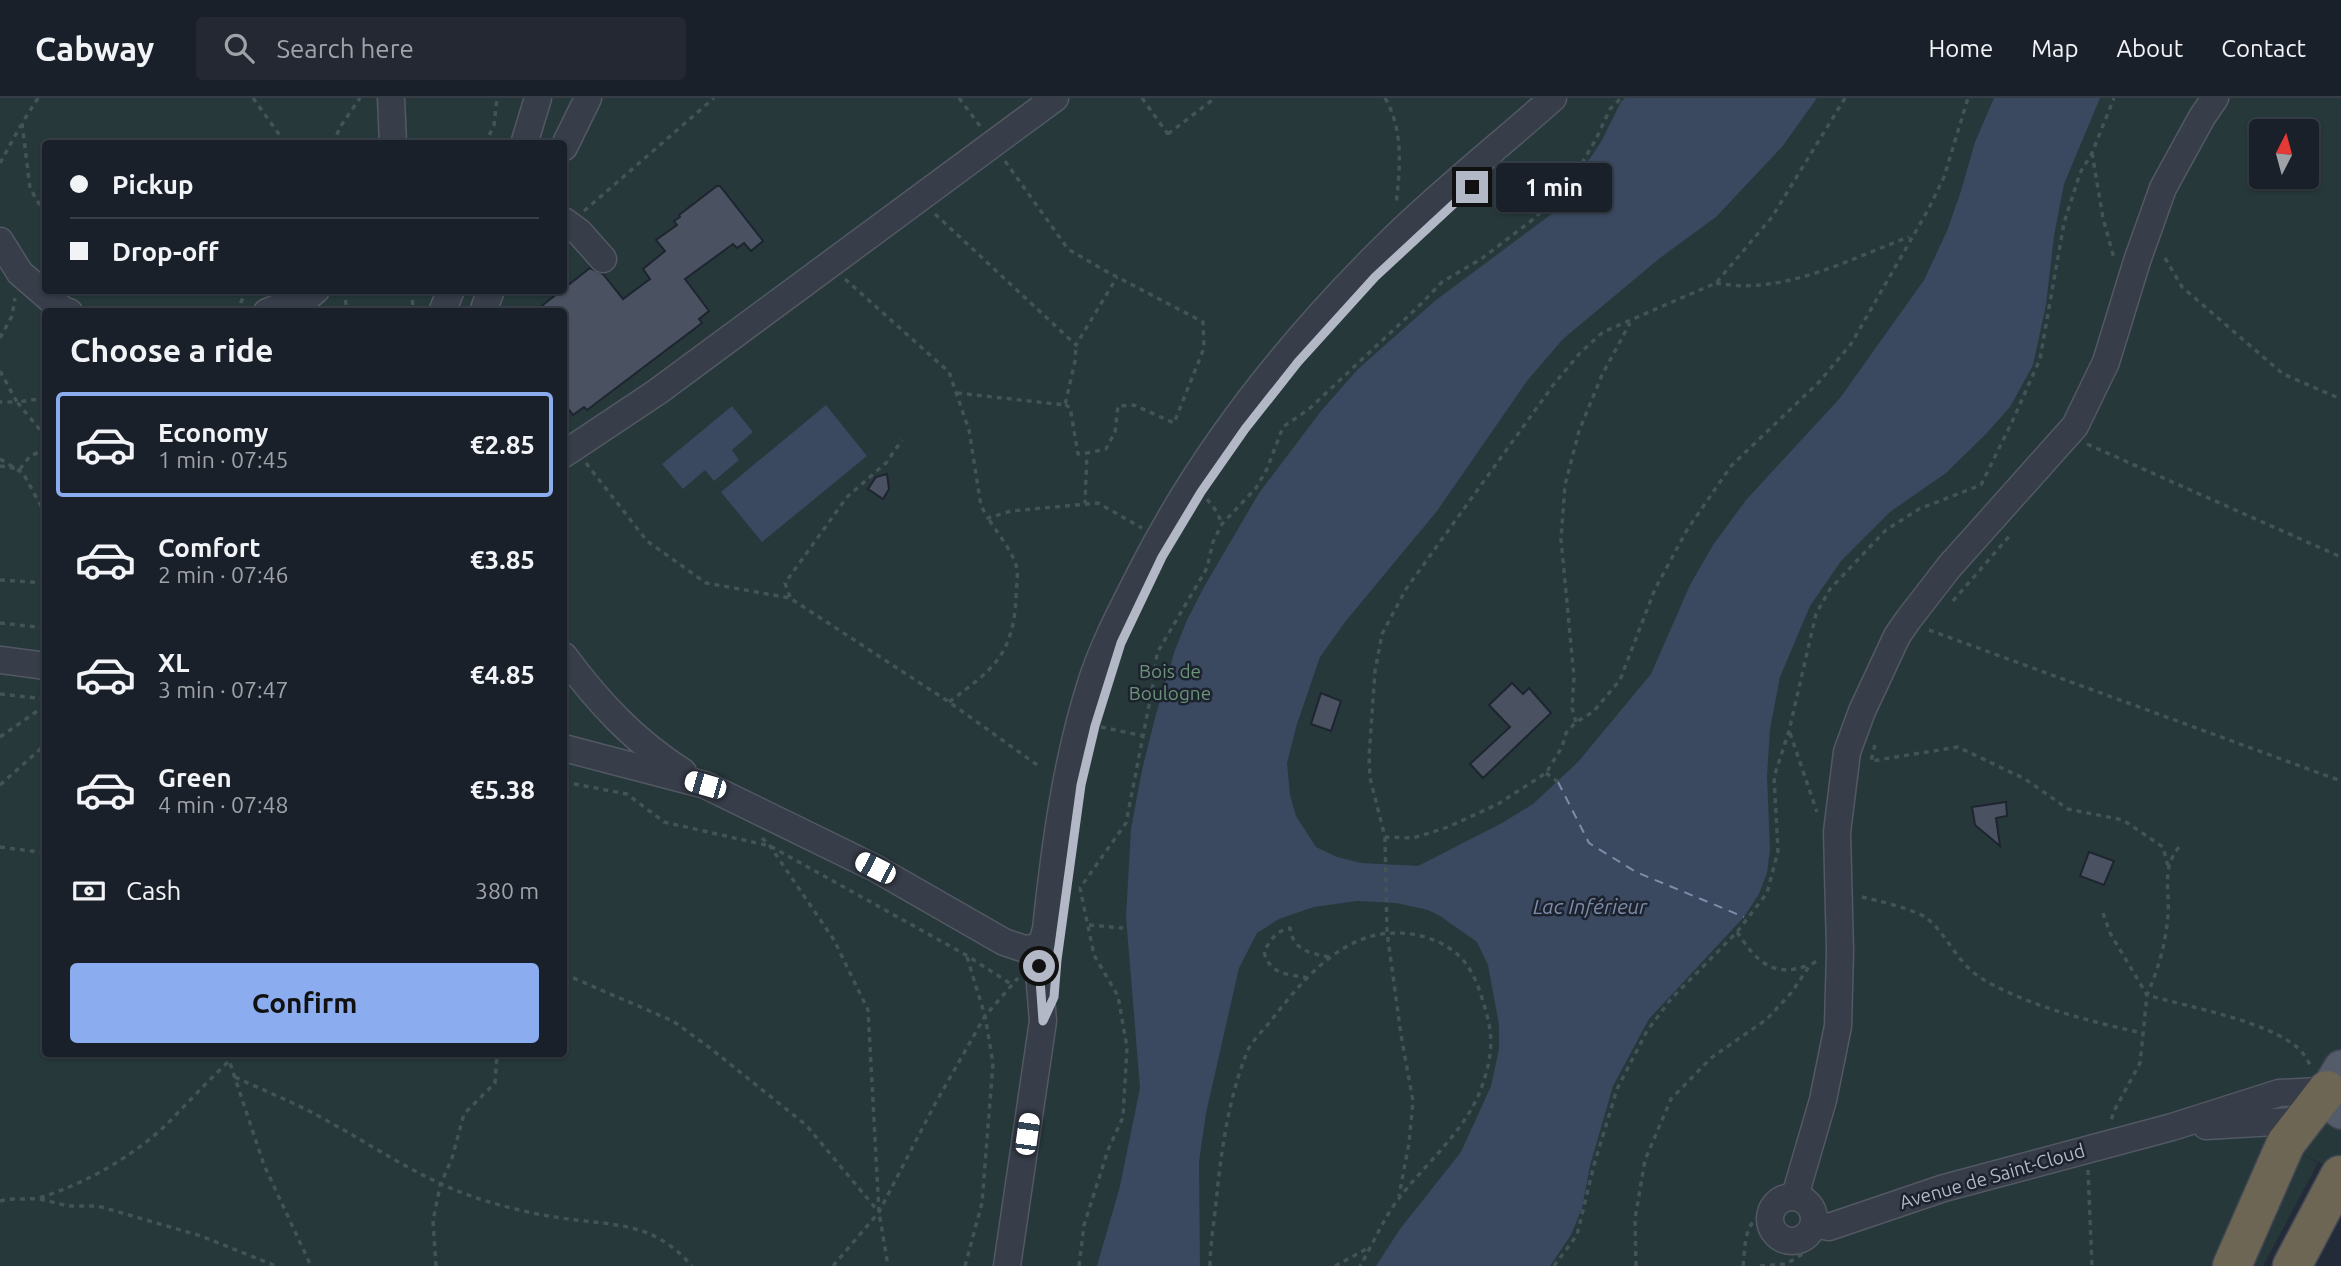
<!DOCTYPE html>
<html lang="en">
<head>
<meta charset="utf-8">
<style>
	body { margin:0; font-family:Ubuntu,sans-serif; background:#232832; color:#f1f3f6; height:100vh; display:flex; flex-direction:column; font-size:26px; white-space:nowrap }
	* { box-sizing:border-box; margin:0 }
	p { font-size:23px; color:#9fa3a8 }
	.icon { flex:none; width:38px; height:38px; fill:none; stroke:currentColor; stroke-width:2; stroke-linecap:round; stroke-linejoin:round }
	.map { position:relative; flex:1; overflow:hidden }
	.side { position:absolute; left:42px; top:210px; width:525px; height:749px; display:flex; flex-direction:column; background:#1a202a; border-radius:7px; box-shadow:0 2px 5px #0004,0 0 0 2px #383e47 }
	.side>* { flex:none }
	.top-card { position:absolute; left:42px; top:42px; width:525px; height:154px; border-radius:7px; box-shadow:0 2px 5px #0004,0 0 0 2px #383e47; display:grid; align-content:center; height:154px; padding:0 28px; background:#1a202a }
	.needle { width:46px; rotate:6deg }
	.tools { position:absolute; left:2249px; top:21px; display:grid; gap:14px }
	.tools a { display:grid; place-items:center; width:70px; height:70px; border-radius:7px; background:#1a202a; box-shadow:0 2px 5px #0004,0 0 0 2px #383e47; font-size:35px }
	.end { position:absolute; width:32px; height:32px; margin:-16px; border:9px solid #b2b8c5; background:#111; box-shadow:0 0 0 4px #111 }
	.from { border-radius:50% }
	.bubble { position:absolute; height:49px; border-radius:7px; background:#1a202a; box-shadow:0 2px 5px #0004,0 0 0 2px #383e47; font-size:23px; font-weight:600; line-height:49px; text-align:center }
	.car { position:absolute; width:21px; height:42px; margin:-21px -10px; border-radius:9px; box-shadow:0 0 5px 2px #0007; background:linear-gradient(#fff 24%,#345 0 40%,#fff 0 76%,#345 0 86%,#fff 0) }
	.top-card b { display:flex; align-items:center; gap:24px; height:66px; font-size:26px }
	.top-card b+b { border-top:2px solid #383e47 }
	.top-card i { width:18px; height:18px; background:#f1f3f6 }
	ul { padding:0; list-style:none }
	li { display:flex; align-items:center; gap:21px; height:105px; margin:0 14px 10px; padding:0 14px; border:4px solid transparent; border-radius:7px }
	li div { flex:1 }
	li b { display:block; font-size:26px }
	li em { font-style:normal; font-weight:600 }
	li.active { border-color:#8cacf0 }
	li>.icon { width:63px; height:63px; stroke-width:1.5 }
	h2 { padding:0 28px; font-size:32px; line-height:84px }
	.pay { display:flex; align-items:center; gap:18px; height:77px; padding:0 28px; font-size:26px }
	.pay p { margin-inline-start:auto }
	.action { display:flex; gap:14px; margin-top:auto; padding:14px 28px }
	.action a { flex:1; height:80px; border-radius:7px; background:#8cacf0; color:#111; font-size:28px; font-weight:600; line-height:80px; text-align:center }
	header { display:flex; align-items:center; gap:42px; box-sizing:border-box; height:98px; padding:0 35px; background:#1a202a; border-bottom:2px solid #383e47 }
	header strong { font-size:33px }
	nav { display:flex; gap:38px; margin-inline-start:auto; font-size:24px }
	.search { width:490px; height:63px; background:#232832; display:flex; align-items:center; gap:18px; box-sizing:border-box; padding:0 24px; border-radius:7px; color:#9fa3a8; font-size:26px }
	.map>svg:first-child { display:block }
	.green { fill:#26383a; fill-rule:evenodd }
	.water { fill:#3a4860 }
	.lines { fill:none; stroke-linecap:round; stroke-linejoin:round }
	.ferry { stroke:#7c8daa; stroke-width:2; stroke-dasharray:9 7; stroke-linecap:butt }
	.building { fill:#4a5262; stroke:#1e2430; stroke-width:2 }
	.minor-casing { stroke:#525864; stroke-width:29 }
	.major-casing { stroke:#404652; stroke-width:36 }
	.highway-casing { stroke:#424854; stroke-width:41 }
	.path { stroke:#435357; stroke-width:3.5; stroke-dasharray:5 5; stroke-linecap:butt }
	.minor { stroke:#373d49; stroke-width:26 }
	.major { stroke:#555c69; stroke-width:33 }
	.highway { stroke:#6e6654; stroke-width:38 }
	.route { stroke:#b2b8c5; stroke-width:9 }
	.labels { text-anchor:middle; stroke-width:5; stroke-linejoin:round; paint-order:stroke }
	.park-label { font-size:19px; fill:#6b9477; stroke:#1c222e }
	.street-label { font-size:19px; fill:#b2b8c5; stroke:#1c222e }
	.water-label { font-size:21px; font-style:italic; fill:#7c8daa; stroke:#1c222e }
</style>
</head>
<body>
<header>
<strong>Cabway</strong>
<div class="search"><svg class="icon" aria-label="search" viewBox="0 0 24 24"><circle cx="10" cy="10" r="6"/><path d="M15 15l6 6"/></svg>Search here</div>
<nav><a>Home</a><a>Map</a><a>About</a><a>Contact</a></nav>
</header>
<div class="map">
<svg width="2341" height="1168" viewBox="0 0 2341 1168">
	<rect width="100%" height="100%" fill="#232b38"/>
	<path class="green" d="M0,0H2341V1075L2298,1054L2318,1065L2263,1168H0ZM2261,33H2306V79H2261ZM46,46H564V192H46ZM46,214H564V956H46Z"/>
	<path class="water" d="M1625,0H1817L1782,49L1716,119L1660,160L1563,241L1527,283L1437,413L1345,524L1320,559L1297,626L1287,665L1290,697L1296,718L1316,749L1337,759L1361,765L1418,768L1502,725L1533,706L1578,664L1651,576L1690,487L1713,447L1746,402L1840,300L1924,182L1947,133L1961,93L1975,44L1994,0H2100L2064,86L2054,138L2046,207L2033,267L2010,309L1986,336L1946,375L1890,414L1841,463L1810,508L1780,579L1770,631L1767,678L1770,752L1767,775L1759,796L1744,819L1649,921L1613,988L1590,1068L1582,1110L1571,1137L1550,1168H1376L1400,1131L1461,1054L1491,988L1499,951V927L1488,867L1477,844L1440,818L1428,812L1396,805L1357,803L1314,809L1279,821L1257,835L1239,870L1206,1015L1199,1064L1200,1168H1097L1120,1088L1140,990L1126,819L1131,731L1142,672L1156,616L1175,552L1187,522L1204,489L1259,395L1321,313L1358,271L1436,202L1553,115L1601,44L1621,4Z
		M826,307L867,358L762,444L721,394Z
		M732,308L753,334L732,352L739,362L714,383L705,372L683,391L662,366Z"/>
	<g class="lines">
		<path class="ferry" d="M1558,684L1589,745L1636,774L1744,819"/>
	</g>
	<path class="building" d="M717,88H720L763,143L751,153L744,145L737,150L733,146L685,181L709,213L699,221L702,225L587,312L584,309L573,317L564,306V214H534L590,170L603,176L623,201L650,181L643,171L665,153L656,142L677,127L674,123L680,119L679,117Z
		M887,376L889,391L883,401L868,391L876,379Z
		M1512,585L1523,596L1529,590L1551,615L1483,680L1470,666L1510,629L1489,607Z
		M1321,595L1341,603L1331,633L1311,626Z
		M2006,704L2007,718L1996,720L2000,748L1975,727L1972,709Z
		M2089,754L2114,763L2104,787L2080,778Z"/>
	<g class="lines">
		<g class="minor-casing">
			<path id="minor" d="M391,0L393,46
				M524,46L538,0
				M564,49L588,0
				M564,123L579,134L603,161
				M0,143L20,175L63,212L69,214
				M267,214L310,197L316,192
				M442,214L451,192
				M483,214L491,192
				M564,356L657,294L1055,0
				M564,558C598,604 634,643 683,674
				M0,562L46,568
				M564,650L705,687L875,770L1004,844L1025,851L1037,849
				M2206,1028L2310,1022
				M1795,1098L1823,1002L1838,928L1840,853L1837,734L1847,654L1862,613L1897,538L1908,522L1949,469L2075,328L2106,264L2137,163L2163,90L2202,19L2215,0
				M1770 1121a22 22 0 1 1 44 0a22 22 0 1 1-44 0Z
				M1814,1126L1829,1129L1944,1090L2172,1029L2279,995L2338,992
				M1007,1168L1043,923L1037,849L1042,845L1046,831C1055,747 1066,662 1092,582C1104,545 1123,510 1140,476C1203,351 1291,241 1391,143C1442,93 1499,48 1553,0"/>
		</g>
		<g class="major-casing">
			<path id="major" d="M2341,969L2327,992L2328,1004L2341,1014"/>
		</g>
		<g class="highway-casing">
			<path id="highway" d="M2232,1168L2286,1045L2327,992
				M2292,1168L2340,1077"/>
		</g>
		<path class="path" d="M38,0L22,25L30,90L46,118
			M253,0L286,46
			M959,0L980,28
			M1142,0L1170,39
			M1385,0C1404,33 1400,70 1396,107
			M1845,0L1772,119L1716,185L1603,234L1580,255L1554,286L1406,491L1382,536L1375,573L1369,659L1370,680L1385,739L1413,740L1448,729L1498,706L1546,675L1562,649L1566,635L1576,624L1593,614L1620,582L1655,491L1687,432L1731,368L1819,284L1851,246L1928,112L1944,79L1968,0
			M1168,36L1215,0
			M413,44L474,46
			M333,46L340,29L360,0
			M485,46L494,27L497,0
			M487,46L505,41
			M2092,55L2103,120L2114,160
			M1005,63L1068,151L1102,171L1203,224L1204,250L1174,325L1134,307L1118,308L1115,334L1106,351L1087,355L1085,405
			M0,65L21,27
			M584,113L714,0
			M935,116L1076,247L1117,179
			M2165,160L2182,189L2283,276L2341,301
			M845,181L949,274L969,332L981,408L988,420L1011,413L1098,405L1142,430
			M1716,185C1783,198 1849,161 1909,139
			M344,192L347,214
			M412,192L413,214
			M236,214L247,192
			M0,240L12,218L15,200
			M0,273L17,304H0
			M957,295L1065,307L1075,263L1076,247
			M46,300L17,304L46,339
			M1065,307L1070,309L1078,356L1086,355
			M2087,346L2341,459
			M0,361L23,375L46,417
			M586,365L647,443L706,485L790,500L949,604L1040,669
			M0,368L20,371L30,358L46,351
			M1207,401L1217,414L1222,426
			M0,482L46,485
			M790,499L785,485L847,399L886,365L902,342
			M1953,503L2012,435
			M0,525L46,530
			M1929,532L2341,683
			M0,596L46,601
			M949,604C992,572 1013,558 1016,500C1016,490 1019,476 1016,467C1012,453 996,433 988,420
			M1576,624L1572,610L1574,579L1561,441L1565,387L1579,333L1602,277L1630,225
			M1101,629L1144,638
			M1790,635L1817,714
			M0,639L46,607
			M1875,647L1871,663L1958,649L2025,681L2068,711L2123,722L2163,749L2168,768
			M1546,675L1558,684
			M564,684L627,696L664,724L770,748L966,857L1011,886
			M0,687L46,646
			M1385,739L1387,834L1401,937L1413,1003L1409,1045L1399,1098
			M762,740L770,748L834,842L868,912L879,1114L888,1168
			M0,749L46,755
			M2179,749C2161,771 2170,792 2168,817C2166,845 2158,872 2147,897C2188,909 2269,923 2299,951C2305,957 2308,963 2311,969
			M1862,799C1876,802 1917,812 1928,821C1948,838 1957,865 1981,880C2027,908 2089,923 2142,935
			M2103,815L2110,835L2147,897L2140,965L2113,1015L2111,1024
			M1089,827L1123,830
			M1737,834C1756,863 1773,881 1809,867
			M564,876L673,923L710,950L806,1027L878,1113
			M1308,880C1288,876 1270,877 1264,854C1270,842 1276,833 1290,830C1293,852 1309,855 1329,859
			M227,956L264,1067L311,1168
			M235,979C264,993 294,1004 322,1020C376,1049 424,1084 483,1102C508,1110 535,1116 561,1120C615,1128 653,1123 692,1168
			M2088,1072L2092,1168
			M40,1101L68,1108H98L201,1138L276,1168
			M0,1103C14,1099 29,1103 42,1099C87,1085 137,1056 170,1023C190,1002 209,982 230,962
			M436,1168L433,1123L440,1088L452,1060L464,1016L495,985L497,956
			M833,1168L879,1114L935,1006L985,918L1018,880
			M965,1168L982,1105L993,965L985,918L967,859
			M1079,1168L1084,1127L1108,1052L1123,1019L1127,949L1118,898L1094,857L1080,790L1126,725L1154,582L1157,555L1207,470L1213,444L1222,426L1256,390L1267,371L1283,329L1309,311L1420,207L1442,184L1481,161L1531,123L1568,89L1596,41L1610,11L1621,0
			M1210,1168C1210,1147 1214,1126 1216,1105C1221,1054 1228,1002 1247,954C1252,942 1265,931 1273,920C1311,871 1357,820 1425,839C1457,849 1471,866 1481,897C1491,928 1495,946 1485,979C1471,1029 1430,1060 1400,1099C1384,1119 1373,1146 1360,1168
			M1335,1168L1370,1149
			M1554,1168L1577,1137L1594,1067L1617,991L1647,933L1671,901L1737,834L1767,795L1778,753L1774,679L1789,633L1816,516L1830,491L1886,432L1919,411L1981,387L2012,324L2040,261L2064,125L2080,75L2092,55L2114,0
			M1636,1168L1635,1121L1645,1062L1671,1001L1711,960L1767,921L1792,894L1810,867L1817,863
			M1743,1168C1746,1143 1743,1122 1771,1112
			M1760,1168L1786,1166L1801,1157L1803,1144"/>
		<use href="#minor" class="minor"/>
		<use href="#major" class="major"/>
		<use href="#highway" class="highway"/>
	</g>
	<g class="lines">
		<path class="route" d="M1039,868L1043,923L1054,899L1057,862L1081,687L1095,628L1121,545L1162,459L1201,394L1245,331L1298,264L1375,179L1472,89"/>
	</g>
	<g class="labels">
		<g class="park-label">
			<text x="1170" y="580">Bois de<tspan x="1170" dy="22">Boulogne</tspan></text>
		</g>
		<g class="street-label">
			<text transform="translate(1992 1078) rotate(-16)" y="7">Avenue de Saint-Cloud</text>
		</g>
		<g class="water-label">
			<text x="1590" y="816">Lac Inférieur</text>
		</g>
	</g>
</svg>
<div class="tools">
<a><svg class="needle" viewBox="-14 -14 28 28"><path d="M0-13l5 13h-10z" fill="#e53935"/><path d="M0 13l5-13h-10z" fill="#9fa3a8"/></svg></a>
</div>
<i class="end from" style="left:1039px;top:868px"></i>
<i class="end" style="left:1472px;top:89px"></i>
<div class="bubble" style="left:1496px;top:65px;width:116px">1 min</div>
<i class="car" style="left:705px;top:687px;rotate:286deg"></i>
<i class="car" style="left:875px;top:770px;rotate:297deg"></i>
<i class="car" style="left:1027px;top:1036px;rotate:8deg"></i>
<div class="top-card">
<b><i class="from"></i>Pickup</b>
<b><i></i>Drop-off</b>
</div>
<section class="side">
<h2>Choose a ride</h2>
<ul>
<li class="active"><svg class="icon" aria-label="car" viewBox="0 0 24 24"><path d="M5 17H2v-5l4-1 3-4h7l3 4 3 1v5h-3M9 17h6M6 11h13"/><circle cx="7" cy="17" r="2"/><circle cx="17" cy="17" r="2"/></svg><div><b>Economy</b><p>1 min · 07:45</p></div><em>€2.85</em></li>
<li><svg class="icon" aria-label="car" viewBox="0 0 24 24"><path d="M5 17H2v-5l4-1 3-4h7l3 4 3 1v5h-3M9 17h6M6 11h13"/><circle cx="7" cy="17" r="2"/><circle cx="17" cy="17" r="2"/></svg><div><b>Comfort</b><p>2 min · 07:46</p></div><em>€3.85</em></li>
<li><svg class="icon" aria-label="car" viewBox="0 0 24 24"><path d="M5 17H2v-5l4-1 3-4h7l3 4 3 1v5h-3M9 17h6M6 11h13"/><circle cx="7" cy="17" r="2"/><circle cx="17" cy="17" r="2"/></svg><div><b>XL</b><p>3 min · 07:47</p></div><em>€4.85</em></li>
<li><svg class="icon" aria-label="car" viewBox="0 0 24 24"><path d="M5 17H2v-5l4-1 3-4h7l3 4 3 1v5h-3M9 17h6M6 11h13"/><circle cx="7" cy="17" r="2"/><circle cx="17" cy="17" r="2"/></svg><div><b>Green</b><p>4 min · 07:48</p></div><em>€5.38</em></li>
</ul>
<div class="pay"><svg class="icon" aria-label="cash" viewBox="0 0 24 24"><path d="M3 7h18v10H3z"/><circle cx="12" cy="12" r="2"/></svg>Cash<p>380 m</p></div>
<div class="action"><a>Confirm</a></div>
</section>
</div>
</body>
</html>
